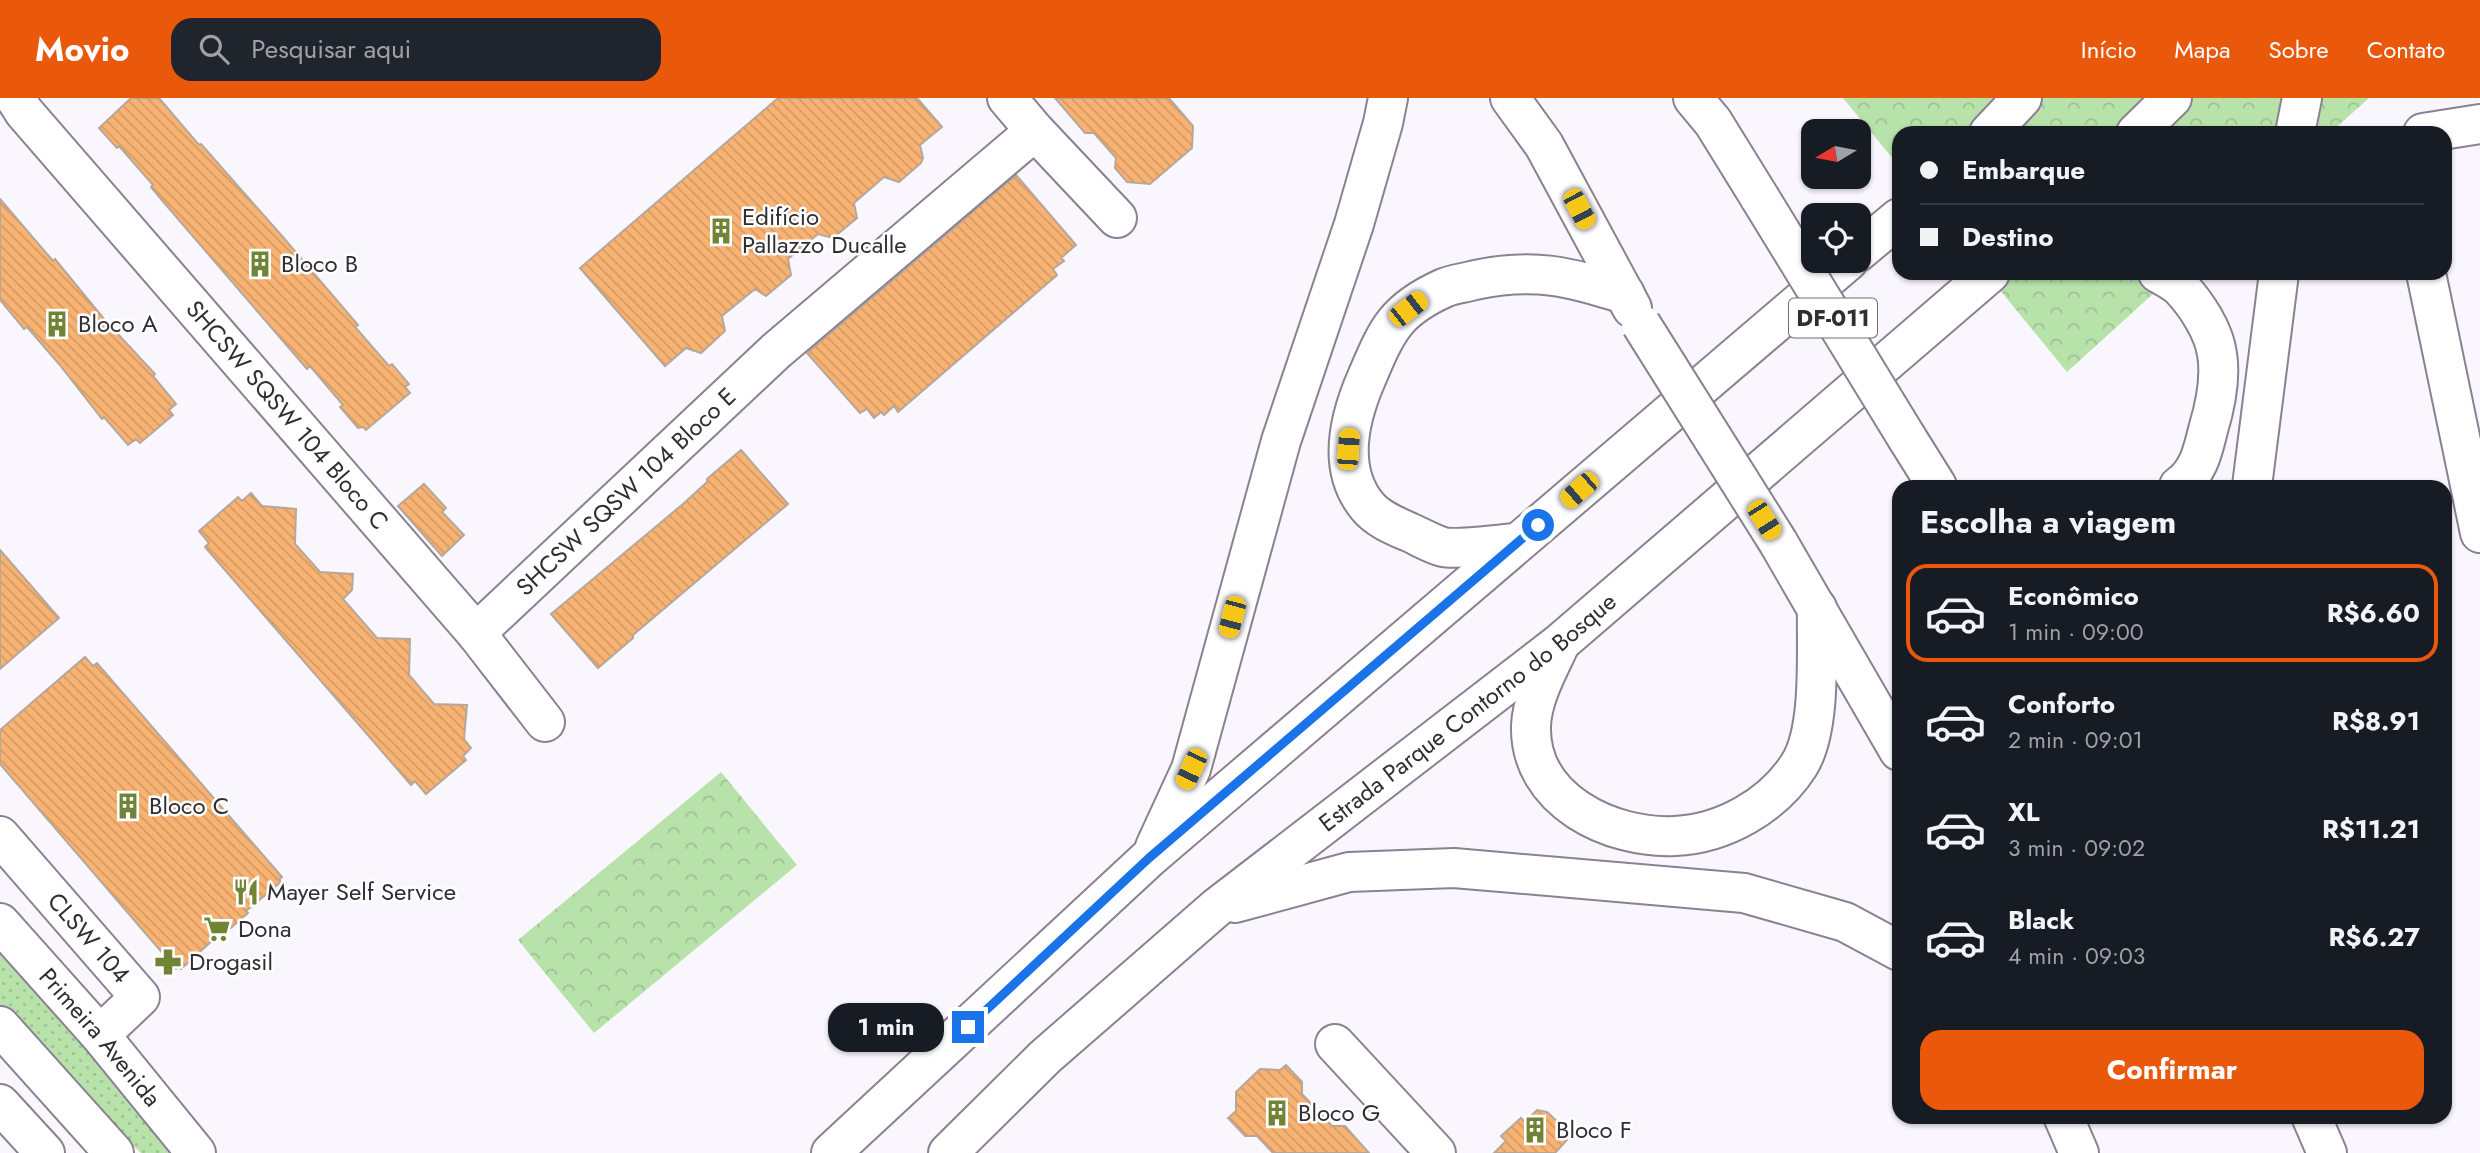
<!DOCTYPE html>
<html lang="pt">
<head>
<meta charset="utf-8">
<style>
	body { margin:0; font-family:Jost,sans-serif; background:#20242c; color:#f1f3f6; height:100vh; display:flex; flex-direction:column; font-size:26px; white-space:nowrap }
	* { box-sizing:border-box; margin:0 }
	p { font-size:23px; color:#9ea1a6 }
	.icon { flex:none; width:38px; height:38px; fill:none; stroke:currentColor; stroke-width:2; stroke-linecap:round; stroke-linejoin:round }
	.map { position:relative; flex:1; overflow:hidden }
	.drawer { position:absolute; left:1892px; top:382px; width:560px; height:644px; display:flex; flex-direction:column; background:#171b24; border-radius:21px; box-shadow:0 2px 5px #0004 }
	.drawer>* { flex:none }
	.hud { position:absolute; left:1892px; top:28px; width:560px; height:154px; border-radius:21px; box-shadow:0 2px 5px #0004; display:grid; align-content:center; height:154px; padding:0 28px; background:#171b24 }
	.needle { width:46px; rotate:260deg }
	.controls { position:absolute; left:1801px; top:21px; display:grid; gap:14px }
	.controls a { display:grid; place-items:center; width:70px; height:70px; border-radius:14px; background:#171b24; box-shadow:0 2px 5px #0004; font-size:35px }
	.end { position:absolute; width:32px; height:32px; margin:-16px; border:9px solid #1a73e8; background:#fff; box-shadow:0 0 0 4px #fff }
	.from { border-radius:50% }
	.bubble { position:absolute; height:49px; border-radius:21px; background:#171b24; box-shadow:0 2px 5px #0004; font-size:23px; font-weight:700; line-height:49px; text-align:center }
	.car { position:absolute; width:21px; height:42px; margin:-21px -10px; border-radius:9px; box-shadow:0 0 5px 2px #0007; background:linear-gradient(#f5c518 24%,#345 0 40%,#f5c518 0 76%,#345 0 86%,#f5c518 0) }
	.hud b { display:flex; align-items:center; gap:24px; height:66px; font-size:26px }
	.hud b+b { border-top:2px solid #363941 }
	.hud i { width:18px; height:18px; background:#f1f3f6 }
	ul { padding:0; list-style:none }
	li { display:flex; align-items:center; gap:21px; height:98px; margin:0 14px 10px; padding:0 14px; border:4px solid transparent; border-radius:21px }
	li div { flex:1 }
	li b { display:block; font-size:26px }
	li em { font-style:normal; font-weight:700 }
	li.current { border-color:#ea580c }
	li>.icon { width:63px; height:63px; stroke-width:1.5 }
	h2 { padding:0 28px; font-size:32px; line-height:84px }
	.cta { display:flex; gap:14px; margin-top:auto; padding:14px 28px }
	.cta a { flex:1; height:80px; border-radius:21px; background:#ea580c; color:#fff; font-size:28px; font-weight:700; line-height:80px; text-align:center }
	header { display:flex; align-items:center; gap:42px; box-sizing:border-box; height:98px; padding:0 35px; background:#ea580c; color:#fff }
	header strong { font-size:33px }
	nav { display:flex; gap:38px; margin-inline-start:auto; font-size:24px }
	.search { width:490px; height:63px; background:#20242c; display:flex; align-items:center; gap:18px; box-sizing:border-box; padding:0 24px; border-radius:21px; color:#9ea1a6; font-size:26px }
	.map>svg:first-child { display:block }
	.grass { fill:url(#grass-dots) }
	.park { fill:url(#park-crowns) }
	.building { fill:url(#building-back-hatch); stroke:#b6a79b; stroke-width:2 }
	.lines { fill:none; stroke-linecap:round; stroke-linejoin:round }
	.minor-casing { stroke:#8a8191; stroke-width:42 }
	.major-casing { stroke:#8a8191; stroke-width:42 }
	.minor { stroke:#fff; stroke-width:38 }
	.major { stroke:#fff; stroke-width:38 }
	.major-bridge-casing { stroke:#8a8191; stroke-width:42; stroke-linecap:butt }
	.major-bridge { stroke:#fff; stroke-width:38 }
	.route { stroke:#1a73e8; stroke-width:9 }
	.labels { text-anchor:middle; stroke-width:5; stroke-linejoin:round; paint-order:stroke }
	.shield { fill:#fff; stroke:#6e6c70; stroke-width:2 }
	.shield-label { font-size:23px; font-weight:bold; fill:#302d33 }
	.poi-label { font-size:24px; fill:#302d33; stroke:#fff; text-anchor:start }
	.street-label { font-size:24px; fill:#302d33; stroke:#fff }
</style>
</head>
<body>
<header>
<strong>Movio</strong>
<div class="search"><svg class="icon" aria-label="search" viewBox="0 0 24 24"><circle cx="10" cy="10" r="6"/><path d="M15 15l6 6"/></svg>Pesquisar aqui</div>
<nav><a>Início</a><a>Mapa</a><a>Sobre</a><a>Contato</a></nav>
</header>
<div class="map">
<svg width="2480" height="1055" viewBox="0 0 2480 1055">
	<defs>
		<pattern id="grass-dots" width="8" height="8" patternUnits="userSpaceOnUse" patternTransform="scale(1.75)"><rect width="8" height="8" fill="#b7e2a9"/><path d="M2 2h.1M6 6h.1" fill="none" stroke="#9ec292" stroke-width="1.8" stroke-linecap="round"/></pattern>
		<pattern id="park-crowns" width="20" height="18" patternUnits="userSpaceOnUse" patternTransform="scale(1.75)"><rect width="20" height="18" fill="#b7e2a9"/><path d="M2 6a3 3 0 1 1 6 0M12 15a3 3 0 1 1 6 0" fill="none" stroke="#9ec292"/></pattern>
		<pattern id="building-back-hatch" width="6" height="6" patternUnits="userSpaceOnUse" patternTransform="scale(1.75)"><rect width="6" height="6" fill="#f8b373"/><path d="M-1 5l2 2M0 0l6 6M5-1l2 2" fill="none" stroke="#d59a64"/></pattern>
	</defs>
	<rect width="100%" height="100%" fill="#faf6fd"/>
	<path class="grass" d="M0,852L176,1055H141L80,997L0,910Z"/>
	<path class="park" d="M1843,0H2369L2330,35H1899V68Z
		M1986,175H2176L2067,274Z
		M721,674L797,767L594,935L518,842Z"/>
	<path class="building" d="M131,0H159L199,47L201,46L282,138L358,227L355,229L389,268L392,266L409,286L405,289L410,295L366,332L363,329L358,330L340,309L343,307L310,268L307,271L166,107L151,89L153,87L119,48L117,50L99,30Z
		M778,0H917L942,29L920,47L923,60L921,65L899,84L884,79L854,105L857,120L833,140L818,136L788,161L791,177L766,198L755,191L722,218L725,233L701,255L686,250L665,268L580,170Z
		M1055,0H1169L1193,28L1192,50L1150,86L1127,84L1115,70L1116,60L1094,35H1085Z
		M1016,77L1076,147L1061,160L1064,163L1053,171L1057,177L898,314L894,308L884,317L881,314L874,320L867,311L860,315L807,255Z
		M0,101L53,163L55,161L104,221L155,276L153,278L176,306L169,312L173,317L140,345L136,341L128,347L104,319L102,321L59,266L27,229L24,231L0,202Z
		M741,352L788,406L633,537V540L598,570L551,516L683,406L707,384V381Z
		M424,386L446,410L442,414L464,437L442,458L398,408Z
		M251,395L262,408L296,411L295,446L320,474L353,476L352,492L343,501L377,540L410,541L409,577L434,606L467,607L464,641L471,650L463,658L466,662L426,696L415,683L411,687L205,449L209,445L199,433L238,399L242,403Z
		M0,452L59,520L0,571Z
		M85,559L93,568L97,565L282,779L279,782L281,784L246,813L248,815L216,843L214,841L181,871L179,869L176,871L0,666V632Z
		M1286,967L1302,984V996L1332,1028H1345L1369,1055H1273L1257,1038H1245L1228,1020L1236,1013V994L1260,971L1280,972Z
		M1537,1012L1547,1014L1562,1028V1036L1567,1042L1555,1055H1494L1506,1043L1501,1038L1521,1020L1525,1024Z"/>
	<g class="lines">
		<g class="minor-casing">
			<g id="minor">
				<path id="s1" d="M15,0L24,14L476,535L545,624"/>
				<path d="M1007,0L1035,33L1117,120"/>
				<path d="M2423,35L2480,26"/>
				<path d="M2426,175L2480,435"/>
				<path id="s2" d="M476,535L776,253L1035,33"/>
				<path id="s3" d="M0,738L140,899L100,937"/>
				<path d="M1335,946L1436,1055"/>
				<path d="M0,1006L45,1055"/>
			</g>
		</g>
		<g class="major-casing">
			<g id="major">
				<path d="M1510,0L1544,47L1632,210"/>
				<path d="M1693,0L1713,24L1760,100"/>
				<path d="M1989,35L2022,0"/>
				<path d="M2136,35L2172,0"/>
				<path d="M2295,35L2302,0"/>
				<path d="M1858,154L1899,120"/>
				<path d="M2158,175C2165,179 2175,184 2181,190C2196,206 2214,233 2217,256C2221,280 2215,309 2208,332C2203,353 2198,375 2179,388"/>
				<path d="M1907,340L1937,388"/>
				<path d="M2252,388L2279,175"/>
				<path d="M1778,444L1899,653"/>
				<path d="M1517,445C1501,446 1456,452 1443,449C1432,446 1420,439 1409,434C1395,428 1378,421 1368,409C1336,371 1349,320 1367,279C1387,232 1395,212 1444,190C1453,186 1465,185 1475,182C1535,169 1568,179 1625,196"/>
				<path d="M1559,548C1548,572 1532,600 1531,628C1529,702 1610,741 1675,738C1723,736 1773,708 1799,667C1822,631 1816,552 1817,510"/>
				<path d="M1155,749L1191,671L1281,343L1354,126L1383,25L1388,0"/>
				<path d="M1235,805L1349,774L1454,770L1744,795L1845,824L1899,853"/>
				<path id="s4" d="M0,825L100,937L196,1055"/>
				<path d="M0,928L114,1055"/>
				<path d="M2063,1018L2079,1055"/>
				<path d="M2311,1018L2327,1055"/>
				<path d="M831,1055L1149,760L1848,163"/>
				<path id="s5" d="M948,1055L1045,959L1216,810L1560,545L1990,175"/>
			</g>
		</g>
		<use href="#minor" class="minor"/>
		<use href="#major" class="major"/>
		<g class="major-bridge-casing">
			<path id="major-bridge" d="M1760,100L1907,340
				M1641,226L1778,444"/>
		</g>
		<use href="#major-bridge" class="major-bridge"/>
	</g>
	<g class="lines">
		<path class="route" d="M968,929L1149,760L1538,427"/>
	</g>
	<defs>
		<g id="building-bare" transform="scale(2.1)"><path d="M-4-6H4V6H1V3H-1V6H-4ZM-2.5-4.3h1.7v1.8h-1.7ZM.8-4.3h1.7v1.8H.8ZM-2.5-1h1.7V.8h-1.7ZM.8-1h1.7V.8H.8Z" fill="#718435" stroke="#fff" stroke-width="2.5" paint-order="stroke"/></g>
		<g id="restaurant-bare" transform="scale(2.1)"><path d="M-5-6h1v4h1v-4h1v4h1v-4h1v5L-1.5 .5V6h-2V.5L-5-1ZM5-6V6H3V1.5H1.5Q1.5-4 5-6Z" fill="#718435" stroke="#fff" stroke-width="2.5" paint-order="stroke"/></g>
		<g id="supermarket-bare" transform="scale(2.1)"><path d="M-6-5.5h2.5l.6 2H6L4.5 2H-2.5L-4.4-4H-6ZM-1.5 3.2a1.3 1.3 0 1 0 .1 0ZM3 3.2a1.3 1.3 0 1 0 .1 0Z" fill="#718435" stroke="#fff" stroke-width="2.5" paint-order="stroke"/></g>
		<g id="pharmacy-bare" transform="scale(2.1)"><path d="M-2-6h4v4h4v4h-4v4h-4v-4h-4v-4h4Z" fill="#718435" stroke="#fff" stroke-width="2.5" paint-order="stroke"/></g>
	</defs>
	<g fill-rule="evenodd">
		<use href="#building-bare" x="721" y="133"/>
		<use href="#building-bare" x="260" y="166"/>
		<use href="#building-bare" x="57" y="226"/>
		<use href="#building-bare" x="128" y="708"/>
		<use href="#restaurant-bare" x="246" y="794"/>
		<use href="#supermarket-bare" x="217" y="831"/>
		<use href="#pharmacy-bare" x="168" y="864"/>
		<use href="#building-bare" x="1277" y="1015"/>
		<use href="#building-bare" x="1535" y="1032"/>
	</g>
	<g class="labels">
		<rect class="shield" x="1789" y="200.5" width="88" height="39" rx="5"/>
		<g class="shield-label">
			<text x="1833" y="228">DF-011</text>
		</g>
		<g class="poi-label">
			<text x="742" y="127">Edifício<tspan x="742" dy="28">Pallazzo Ducalle</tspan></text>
			<text x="281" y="174">Bloco B</text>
			<text x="78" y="234">Bloco A</text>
			<text x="149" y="716">Bloco C</text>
			<text x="267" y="802">Mayer Self Service</text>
			<text x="238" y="839">Dona</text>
			<text x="189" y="872">Drogasil</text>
			<text x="1298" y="1023">Bloco G</text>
			<text x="1556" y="1040">Bloco F</text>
		</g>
		<g class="street-label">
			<text dy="8" stroke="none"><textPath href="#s1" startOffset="418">SHCSW SQSW 104 Bloco C</textPath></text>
			<text dy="8" stroke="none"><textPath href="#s2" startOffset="206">SHCSW SQSW 104 Bloco E</textPath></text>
			<text dy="8" stroke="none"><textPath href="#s5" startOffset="682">Estrada Parque Contorno do Bosque</textPath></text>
			<text dy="8" stroke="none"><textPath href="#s3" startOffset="135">CLSW 104</textPath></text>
			<text dy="8" stroke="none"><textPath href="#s4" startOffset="152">Primeira Avenida</textPath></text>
		</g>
	</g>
</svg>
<div class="controls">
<a><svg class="needle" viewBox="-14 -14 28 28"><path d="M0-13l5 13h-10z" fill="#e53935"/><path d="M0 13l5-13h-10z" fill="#9ea1a6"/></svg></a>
<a><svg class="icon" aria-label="locate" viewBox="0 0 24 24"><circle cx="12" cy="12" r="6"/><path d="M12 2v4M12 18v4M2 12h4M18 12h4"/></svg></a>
</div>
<i class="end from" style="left:1538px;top:427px"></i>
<i class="end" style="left:968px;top:929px"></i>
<div class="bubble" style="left:828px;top:905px;width:116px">1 min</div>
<i class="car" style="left:1579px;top:111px;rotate:152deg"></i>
<i class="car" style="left:1408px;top:211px;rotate:52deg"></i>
<i class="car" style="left:1348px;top:351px;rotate:4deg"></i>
<i class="car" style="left:1579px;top:392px;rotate:229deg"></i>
<i class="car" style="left:1764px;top:422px;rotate:148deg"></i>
<i class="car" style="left:1232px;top:519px;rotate:195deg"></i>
<i class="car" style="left:1191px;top:671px;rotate:205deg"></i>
<div class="hud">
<b><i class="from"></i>Embarque</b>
<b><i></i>Destino</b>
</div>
<section class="drawer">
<h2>Escolha a viagem</h2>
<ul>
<li class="current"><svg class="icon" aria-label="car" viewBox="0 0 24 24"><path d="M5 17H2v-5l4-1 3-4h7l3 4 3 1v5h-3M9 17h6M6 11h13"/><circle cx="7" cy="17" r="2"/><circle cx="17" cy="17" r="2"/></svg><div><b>Econômico</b><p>1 min · 09:00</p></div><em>R$6.60</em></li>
<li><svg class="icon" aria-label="car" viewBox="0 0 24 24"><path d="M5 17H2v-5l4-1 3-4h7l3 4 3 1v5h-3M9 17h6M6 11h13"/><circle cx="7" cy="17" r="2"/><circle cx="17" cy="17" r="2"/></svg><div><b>Conforto</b><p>2 min · 09:01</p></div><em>R$8.91</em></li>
<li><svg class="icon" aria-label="car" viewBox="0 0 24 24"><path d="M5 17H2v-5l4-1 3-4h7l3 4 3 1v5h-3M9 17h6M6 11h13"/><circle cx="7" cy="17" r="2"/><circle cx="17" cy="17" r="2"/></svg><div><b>XL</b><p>3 min · 09:02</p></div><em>R$11.21</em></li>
<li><svg class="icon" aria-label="car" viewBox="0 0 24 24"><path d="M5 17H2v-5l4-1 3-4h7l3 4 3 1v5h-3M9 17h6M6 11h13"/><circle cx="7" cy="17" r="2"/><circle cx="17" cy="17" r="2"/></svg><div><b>Black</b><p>4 min · 09:03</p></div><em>R$6.27</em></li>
</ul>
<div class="cta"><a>Confirmar</a></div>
</section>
</div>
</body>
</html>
